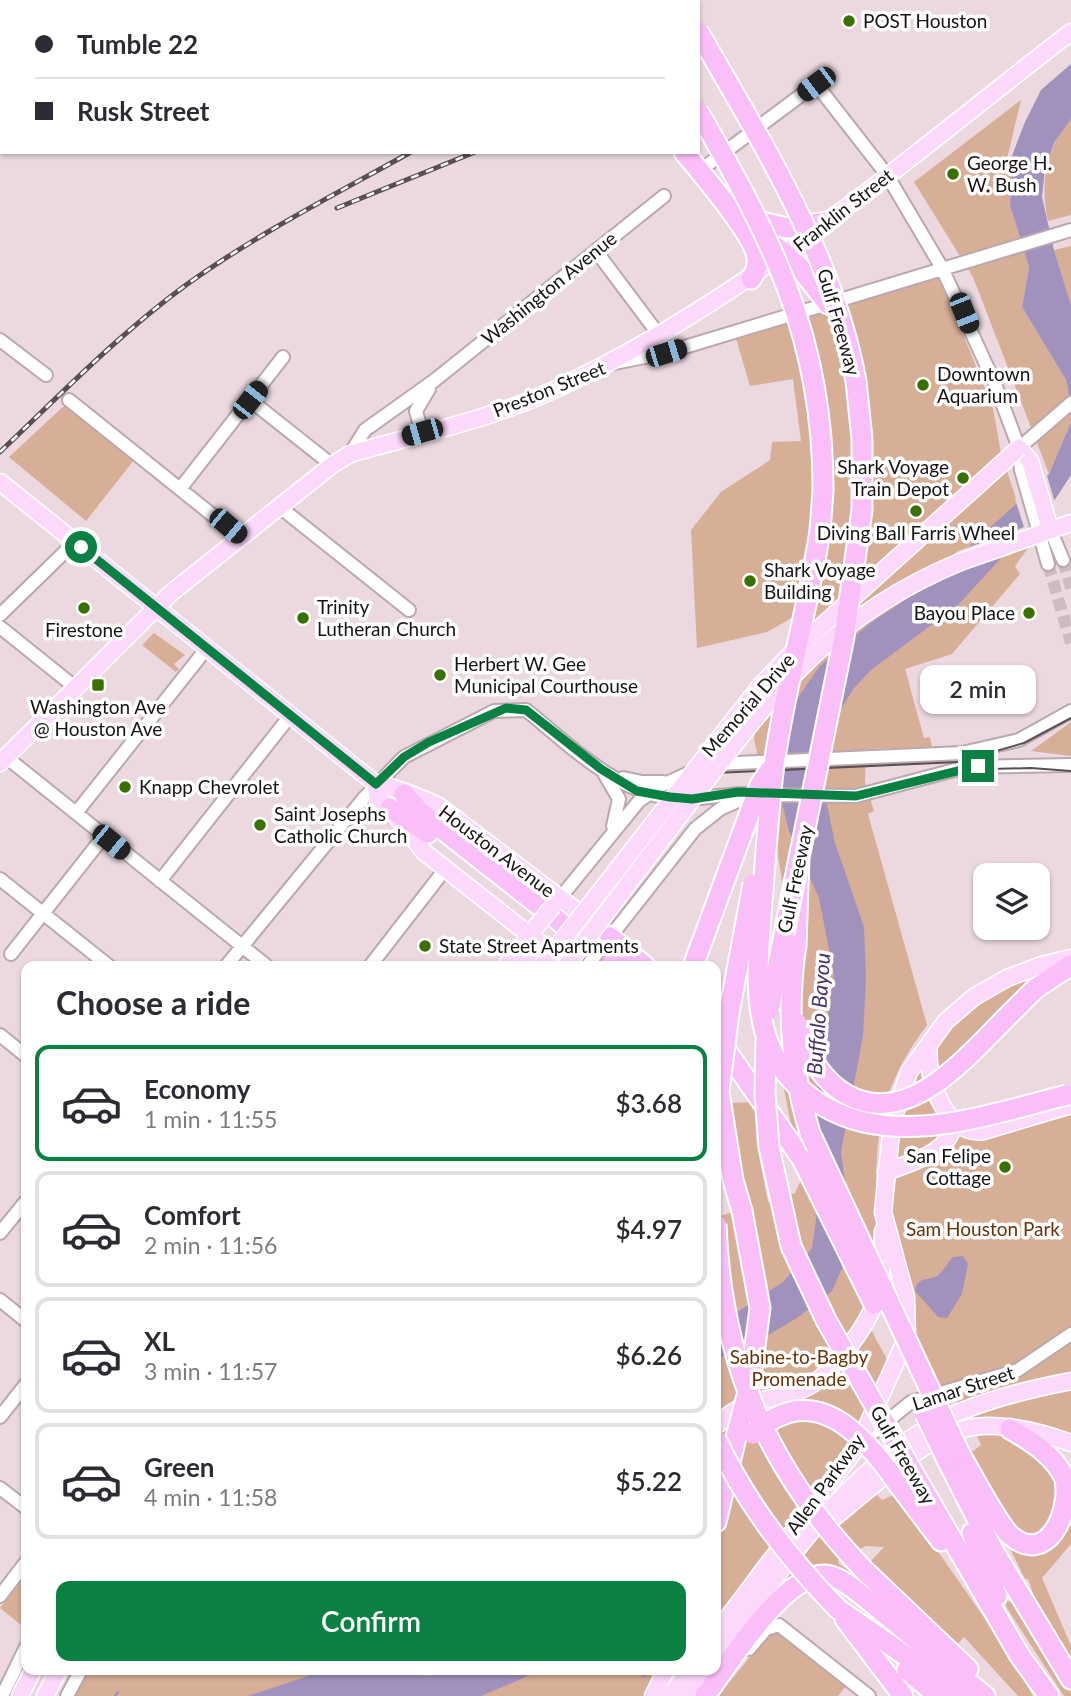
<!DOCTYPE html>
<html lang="en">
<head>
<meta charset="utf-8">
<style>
	body { margin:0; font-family:Lato,sans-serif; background:#f7f7f7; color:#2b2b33; height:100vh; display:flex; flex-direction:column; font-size:26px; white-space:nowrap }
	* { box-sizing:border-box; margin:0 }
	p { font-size:23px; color:#7c7c81 }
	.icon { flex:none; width:38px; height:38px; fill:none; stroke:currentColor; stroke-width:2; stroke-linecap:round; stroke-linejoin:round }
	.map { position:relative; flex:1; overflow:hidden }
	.details { position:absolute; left:21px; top:961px; width:700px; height:714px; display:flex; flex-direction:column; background:#fff; border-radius:14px; box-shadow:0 2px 5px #0004 }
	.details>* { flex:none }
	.top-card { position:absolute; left:0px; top:0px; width:700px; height:154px; box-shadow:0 2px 5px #0004; display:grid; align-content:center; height:154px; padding:0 35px; background:#fff }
	.controls { position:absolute; left:973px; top:863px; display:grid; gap:14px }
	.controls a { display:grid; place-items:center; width:77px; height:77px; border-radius:14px; background:#fff; box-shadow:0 2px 5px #0004; font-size:35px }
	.end { position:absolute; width:32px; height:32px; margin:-16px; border:9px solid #0b8043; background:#fff; box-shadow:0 0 0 4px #fff }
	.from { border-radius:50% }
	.bubble { position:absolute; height:49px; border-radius:14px; background:#fff; box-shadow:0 2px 5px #0004; font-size:23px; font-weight:600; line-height:49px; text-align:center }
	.car { position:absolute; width:21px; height:42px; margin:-21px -10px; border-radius:9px; box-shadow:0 0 5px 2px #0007; background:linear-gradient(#222 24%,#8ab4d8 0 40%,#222 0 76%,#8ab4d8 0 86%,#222 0) }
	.top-card b { display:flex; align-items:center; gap:24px; height:66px; font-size:26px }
	.top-card b+b { border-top:2px solid #e1e1e2 }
	.top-card i { width:18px; height:18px; background:#2b2b33 }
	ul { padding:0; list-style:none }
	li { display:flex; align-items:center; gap:21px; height:116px; margin:0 14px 10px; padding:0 21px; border:4px solid #e1e1e2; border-radius:14px }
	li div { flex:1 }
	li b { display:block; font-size:26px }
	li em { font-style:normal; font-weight:600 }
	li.current { border-color:#0b8043 }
	li>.icon { width:63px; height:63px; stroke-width:1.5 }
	h2 { padding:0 35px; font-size:32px; line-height:84px }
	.primary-button { display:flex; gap:14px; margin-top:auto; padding:14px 35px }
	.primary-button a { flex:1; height:80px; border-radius:14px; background:#0b8043; color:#fff; font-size:28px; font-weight:600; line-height:80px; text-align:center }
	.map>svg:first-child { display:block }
	.green { fill:#d7ae96 }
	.water { fill:#a092bc }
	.pier { fill:#ecd9e0 }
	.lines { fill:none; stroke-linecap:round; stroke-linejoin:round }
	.stream { stroke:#a092bc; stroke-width:2.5 }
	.minor-tunnel { stroke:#ccbbc1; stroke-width:12; stroke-dasharray:12 6; stroke-linecap:butt }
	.minor-casing { stroke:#baa8ae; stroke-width:16 }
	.major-casing { stroke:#fff; stroke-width:19 }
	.highway-casing { stroke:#fff; stroke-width:23 }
	.minor { stroke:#fff; stroke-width:12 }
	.major { stroke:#fcd8fb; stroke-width:16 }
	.highway { stroke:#fabef8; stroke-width:19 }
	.tram { stroke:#594f52; stroke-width:2 }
	.rail-casing { stroke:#594f52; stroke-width:5 }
	.rail { stroke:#fff; stroke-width:2.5; stroke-dasharray:8; stroke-linecap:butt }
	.minor-bridge-casing { stroke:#baa8ae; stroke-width:16; stroke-linecap:butt }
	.major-bridge-casing { stroke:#fff; stroke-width:19; stroke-linecap:butt }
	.highway-bridge-casing { stroke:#fff; stroke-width:23; stroke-linecap:butt }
	.minor-bridge { stroke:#fff; stroke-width:12 }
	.major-bridge { stroke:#fcd8fb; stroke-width:16 }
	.highway-bridge { stroke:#fabef8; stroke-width:19 }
	.route { stroke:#0b8043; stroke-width:9 }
	.poi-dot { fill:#387100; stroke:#fff; stroke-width:2.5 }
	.labels { text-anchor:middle; stroke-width:7; stroke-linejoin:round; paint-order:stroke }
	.poi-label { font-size:19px; fill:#181214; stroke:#fff; text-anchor:start }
	.street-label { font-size:19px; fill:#181214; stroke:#fff }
	.park-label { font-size:19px; fill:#693107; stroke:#fff }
	.water-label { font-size:21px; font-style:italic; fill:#473269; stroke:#fff }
</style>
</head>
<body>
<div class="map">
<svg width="1071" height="1696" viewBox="0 0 1071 1696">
	<rect width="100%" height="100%" fill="#ecd9e0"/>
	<path class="green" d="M1021,100L1006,163L1012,156L1010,205L1029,267L1022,307L1066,380L1071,408V422L1049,474L973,277L914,182Z
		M1071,119V215L1048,221C1040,184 1045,148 1071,119Z
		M1071,246V305L1054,250Z
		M938,273L993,408L1001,453L1031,544L1015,566L1020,574L952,654L905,669L924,738L930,737L932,747L866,749L865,782L874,811L868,814L927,1025C862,1112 881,1162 874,1261C873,1276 864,1296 864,1309C864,1321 885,1354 891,1367L852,1442L754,1566L716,1622V1217L744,1209L731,1135V1103L754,1102L757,1146L768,1202L795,1193L802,1178L780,1070L798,987L776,842L754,739L761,695L782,651L793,637L795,616L767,632L697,648L691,530L721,492L770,460L772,442L801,441L793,379L750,386L735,335Z
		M65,405L134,460L86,521L9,457Z
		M154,633L185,655L174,664L179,669L176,672L142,645Z
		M1071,722V756L1031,751Z
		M1050,969L926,1082L945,1115L1071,1112V1438L969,1423L957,1401L943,1406L912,1340L888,1212L897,1134L909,1087L922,1064L953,1023L993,991Z
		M997,1432L1019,1439L1053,1472L1061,1498L1046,1536H1018L968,1455L981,1445L976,1433Z
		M874,1492L882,1500L897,1493L995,1633L1033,1696H1018L964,1637L956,1646L869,1563L884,1547L866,1546L838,1560L839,1564L855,1574L853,1577L766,1603L818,1537Z
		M1071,1512V1544L1042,1578L1071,1646V1696H1064L1007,1608L1004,1598L1019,1608L1035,1599L1028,1579H1025L1005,1538L1022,1548Z
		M26,1575V1629L0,1608Z
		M771,1631L780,1632L847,1685L838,1696H718Z
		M88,1670H661L645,1696H75Z"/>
	<path class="water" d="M1071,64V119L1054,143L1045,168L1042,197L1054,250L1071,305V408L1066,380L1022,307L1029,267L1010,205L1012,156L1025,122L1041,90Z
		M1071,422V475L1056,498L958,605L871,670L854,688L834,720L821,776L835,843L864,927L866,979L863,1036L841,1152L850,1220L843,1266L832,1291L797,1318L770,1334L742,1343L716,1361V1326L783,1282L812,1248L818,1206L812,1130L834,975L819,898L789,831L778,786L785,734L795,702L819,667L869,624L927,585L1049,474Z
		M963,1256L968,1264L962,1294L947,1318L938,1317L915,1291C918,1276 927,1281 937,1276C943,1272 948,1262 953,1257Z
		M358,1670H395L426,1676L470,1670H534L526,1677L481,1696H248L317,1673Z"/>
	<path class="pier" d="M1046,472L1055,503L1010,555L925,582L958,551L1024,527L1015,499Z"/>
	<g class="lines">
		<path class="stream" d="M638,1670L644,1676
			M115,1696L118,1692"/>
		<path class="minor-tunnel" d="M1063,560L1071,588
			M1048,564L1071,643"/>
		<g class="minor-casing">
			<path id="minor" d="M172,0L174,2
				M406,0L408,2
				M101,2L102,0
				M0,96L2,98
				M0,129L2,127
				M706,166L816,84L887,175L942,268L995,384L1019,448L1021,470L1048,564
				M596,251L659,335
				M0,340L46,375
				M614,363L665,353L1071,230
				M69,400L241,538
				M250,400L332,465
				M422,433L416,411L429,389
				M1019,448L1071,403
				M350,454L365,430L435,380L664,196
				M180,489L283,357
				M281,508L409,610
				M1050,529L1063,560
				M0,615L75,542
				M0,627L76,688
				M6,757L267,966
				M715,764L962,753L1019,740L1071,711
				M605,775L619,799L613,826
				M623,778L642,782H663
				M76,813L207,648
				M0,879L109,966
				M160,881L290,716
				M560,898L639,801L660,786L691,772
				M607,941L695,829L720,809L740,800L768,795L856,796L966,767L1071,765
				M11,954L104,836
				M226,966L364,798L404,757L494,711L526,710C574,748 625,803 692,799C716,797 736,792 761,794
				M370,966L446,868
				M0,1035L26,1056
				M0,1233L26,1201
				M0,1300L26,1321
				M0,1417L26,1384
				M863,1441L911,1402L1018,1370L1071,1334
				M0,1488L26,1508
				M0,1596L26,1562
				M749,1649L766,1629L779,1625L869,1696
				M2,1696L26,1647
				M67,1696L81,1670"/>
		</g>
		<g class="major-casing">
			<path id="major" d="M1019,448L1030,461L1050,529
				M0,482L376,784C395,787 421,798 439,806L606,933
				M960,562L1071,523
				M0,763L171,593L332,465L350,454C419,434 493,419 558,388C748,299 906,159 1071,32
				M376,784L377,798L390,808L424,852L569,966
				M506,966L534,930
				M516,966L528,963L540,966
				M929,1045C925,1076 945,1137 984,1131L1071,1105
				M886,1172C913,1161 948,1155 954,1123
				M716,1426C748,1394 767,1404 803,1389C818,1383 829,1371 839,1359C879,1312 882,1291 883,1231
				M830,1521C868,1491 918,1441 964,1429C997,1420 1040,1432 1071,1443
				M716,1633L858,1446L907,1337L906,1297L883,1212L892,1123L909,1072L946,1021L974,997L1007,978L1042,965L1071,958
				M716,1659C781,1571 846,1466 948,1417C987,1399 1029,1389 1071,1381
				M20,1696L33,1670
				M45,1696L59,1670
				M653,1696L666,1670
				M670,1696L690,1670
				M688,1696L708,1670"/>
		</g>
		<g class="highway-casing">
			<path id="highway" d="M536,0L537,2
				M608,0L610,2
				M638,0L639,2
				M681,0L682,2
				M684,152C700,172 755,235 757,258C758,266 755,273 751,279
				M749,219L787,228L827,222
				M764,237L797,264L828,304
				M856,381L862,439V510
				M820,531L823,491
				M404,794L420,812L616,966
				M390,808L428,833
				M610,937L645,966
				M796,945L799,858L805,829
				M1008,1016L1035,989L1071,965
				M716,1036L802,1159
				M719,1092L733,1180L742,1211
				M960,1454C970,1471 999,1526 1011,1536C1047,1566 1071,1513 1065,1479C1055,1456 1031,1441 1010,1429
				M947,1460L993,1550L1071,1679
				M914,1474L1020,1656L1049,1696
				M898,1484L941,1541
				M716,1522L737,1433
				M972,1533L997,1596
				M863,1569L968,1669
				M838,1609L964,1696
				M845,1619L903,1696
				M907,1670L938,1696
				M705,1696C728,1665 783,1574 825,1575C839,1576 852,1588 863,1596L985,1696"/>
		</g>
		<use href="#minor" class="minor"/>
		<use href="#major" class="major"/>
		<use href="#highway" class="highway"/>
		<path class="tram" d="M954,770L1031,768L1071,771
			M693,774L958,762L1024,743L1071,718"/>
		<g class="rail-casing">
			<path id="rail" d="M618,2L621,0
				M337,208L475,152
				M0,452C60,395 119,334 186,285C257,234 334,195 411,152"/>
		</g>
		<use href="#rail" class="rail"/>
		<g class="minor-bridge-casing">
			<path id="minor-bridge" d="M587,966L603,946"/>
		</g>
		<g class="major-bridge-casing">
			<path id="major-bridge" d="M535,928L553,906
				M542,966L761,685L794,651L1019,448
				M566,966C608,911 649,856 691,801C773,693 830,616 960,562"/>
		</g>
		<g class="highway-bridge-casing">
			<path id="highway-bridge" d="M698,31C762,143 832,252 856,381
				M698,111C772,239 824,339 823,491
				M820,531C808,609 785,686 774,765C768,810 766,857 762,902C759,946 753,997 767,1039C782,1082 821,1112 864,1122C930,1137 1003,1111 1067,1095
				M805,829L844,637L862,510
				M796,945C786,1010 791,1070 810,1133L960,1454
				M693,966L760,785L770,770
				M769,1010L799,858
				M797,1023C816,1089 868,1129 933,1085C961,1066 984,1040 1008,1016
				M766,1040L765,1094L769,1147L791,1246L826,1320L914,1474
				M719,1092L729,1013L753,884
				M802,1159L874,1304
				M716,1224C721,1363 768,1469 863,1569
				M925,1414L947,1460
				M737,1433L750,1384L760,1308L742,1211
				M753,1434C814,1377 864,1435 898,1484
				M716,1439C746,1503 789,1559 838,1609"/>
		</g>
		<use href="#minor-bridge" class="minor-bridge"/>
		<use href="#major-bridge" class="major-bridge"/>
		<use href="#highway-bridge" class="highway-bridge"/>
	</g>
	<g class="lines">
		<path class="route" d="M81,547L376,784L404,757L429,742L506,708L526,710L601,769L637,791L670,797L692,799L738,792L856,796L978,766"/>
	</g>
	<g class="poi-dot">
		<circle cx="849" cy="21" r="7"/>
		<circle cx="953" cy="174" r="7"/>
		<circle cx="923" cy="385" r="7"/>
		<circle cx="963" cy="478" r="7"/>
		<circle cx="916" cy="511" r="7"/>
		<circle cx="750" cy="581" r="7"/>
		<circle cx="84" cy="608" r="7"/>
		<circle cx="1029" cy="613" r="7"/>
		<circle cx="303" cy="618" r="7"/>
		<circle cx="440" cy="675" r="7"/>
		<rect x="91" y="678" width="14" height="14" rx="3.5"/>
		<circle cx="125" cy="787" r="7"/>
		<circle cx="260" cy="825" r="7"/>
		<circle cx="425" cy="946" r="7"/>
		<circle cx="1005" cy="1167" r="7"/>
	</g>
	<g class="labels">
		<g class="poi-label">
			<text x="863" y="28">POST Houston</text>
			<text x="967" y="170">George H.<tspan x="967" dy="22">W. Bush</tspan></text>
			<text x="937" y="381">Downtown<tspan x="937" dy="22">Aquarium</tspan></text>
			<text x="949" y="474" text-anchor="end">Shark Voyage<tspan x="949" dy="22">Train Depot</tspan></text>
			<text x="916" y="540" text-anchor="middle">Diving Ball Farris Wheel</text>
			<text x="764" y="577">Shark Voyage<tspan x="764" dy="22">Building</tspan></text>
			<text x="317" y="614">Trinity<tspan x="317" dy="22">Lutheran Church</tspan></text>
			<text x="1015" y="620" text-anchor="end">Bayou Place</text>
			<text x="84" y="637" text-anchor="middle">Firestone</text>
			<text x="454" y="671">Herbert W. Gee<tspan x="454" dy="22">Municipal Courthouse</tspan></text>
			<text x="98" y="714" text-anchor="middle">Washington Ave<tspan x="98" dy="22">@ Houston Ave</tspan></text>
			<text x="139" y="794">Knapp Chevrolet</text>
			<text x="274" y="821">Saint Josephs<tspan x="274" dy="22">Catholic Church</tspan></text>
			<text x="439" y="953">State Street Apartments</text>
			<text x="991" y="1163" text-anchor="end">San Felipe<tspan x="991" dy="22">Cottage</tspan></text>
		</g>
		<g class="street-label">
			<text transform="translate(843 210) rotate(-38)" y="7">Franklin Street</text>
			<text transform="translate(549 288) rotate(-39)" y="7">Washington Avenue</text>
			<text transform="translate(839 322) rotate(74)" y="7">Gulf Freeway</text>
			<text transform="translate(549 389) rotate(-22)" y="7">Preston Street</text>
			<text transform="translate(748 705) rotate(-49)" y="7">Memorial Drive</text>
			<text transform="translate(497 851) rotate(37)" y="7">Houston Avenue</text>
			<text transform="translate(795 879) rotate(-78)" y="7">Gulf Freeway</text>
			<text transform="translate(963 1388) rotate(-18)" y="7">Lamar Street</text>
			<text transform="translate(903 1455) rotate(60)" y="7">Gulf Freeway</text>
			<text transform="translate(825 1484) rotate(-54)" y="7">Allen Parkway</text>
		</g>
		<g class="park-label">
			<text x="983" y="1236">Sam Houston Park</text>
			<text x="799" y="1364">Sabine-to-Bagby<tspan x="799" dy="22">Promenade</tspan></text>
		</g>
		<g class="water-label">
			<text transform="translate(819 1014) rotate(-86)" y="7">Buffalo Bayou</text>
		</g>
	</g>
</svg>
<div class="controls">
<a><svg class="icon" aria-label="layers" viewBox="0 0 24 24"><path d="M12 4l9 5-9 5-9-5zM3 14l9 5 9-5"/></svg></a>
</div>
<i class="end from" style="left:81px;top:547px"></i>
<i class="end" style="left:978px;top:766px"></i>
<div class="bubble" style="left:920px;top:665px;width:116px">2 min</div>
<i class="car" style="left:816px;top:84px;rotate:233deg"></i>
<i class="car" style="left:964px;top:313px;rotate:158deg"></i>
<i class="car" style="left:666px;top:353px;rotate:73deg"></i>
<i class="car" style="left:250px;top:400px;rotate:38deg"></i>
<i class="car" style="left:422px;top:432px;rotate:254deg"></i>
<i class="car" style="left:228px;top:526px;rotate:130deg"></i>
<i class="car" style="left:111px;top:842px;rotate:129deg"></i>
<div class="top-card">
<b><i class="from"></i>Tumble 22</b>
<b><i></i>Rusk Street</b>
</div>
<section class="details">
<h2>Choose a ride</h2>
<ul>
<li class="current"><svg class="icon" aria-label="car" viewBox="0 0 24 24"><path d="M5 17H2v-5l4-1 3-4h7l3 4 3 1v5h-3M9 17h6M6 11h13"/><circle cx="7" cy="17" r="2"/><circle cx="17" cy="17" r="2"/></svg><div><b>Economy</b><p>1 min · 11:55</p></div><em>$3.68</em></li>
<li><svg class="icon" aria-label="car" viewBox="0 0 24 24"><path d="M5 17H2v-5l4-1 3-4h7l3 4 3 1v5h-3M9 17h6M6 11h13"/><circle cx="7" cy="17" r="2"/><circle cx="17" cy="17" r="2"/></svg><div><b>Comfort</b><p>2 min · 11:56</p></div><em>$4.97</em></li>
<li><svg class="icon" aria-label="car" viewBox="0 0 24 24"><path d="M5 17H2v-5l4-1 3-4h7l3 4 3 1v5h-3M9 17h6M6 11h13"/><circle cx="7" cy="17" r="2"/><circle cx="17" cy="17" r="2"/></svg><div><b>XL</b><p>3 min · 11:57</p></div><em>$6.26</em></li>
<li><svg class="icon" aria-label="car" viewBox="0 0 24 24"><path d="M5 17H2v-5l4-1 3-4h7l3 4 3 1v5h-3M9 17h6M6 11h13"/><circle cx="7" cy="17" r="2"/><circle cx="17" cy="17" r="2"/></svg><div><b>Green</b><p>4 min · 11:58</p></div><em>$5.22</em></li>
</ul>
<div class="primary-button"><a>Confirm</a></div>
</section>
</div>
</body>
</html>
